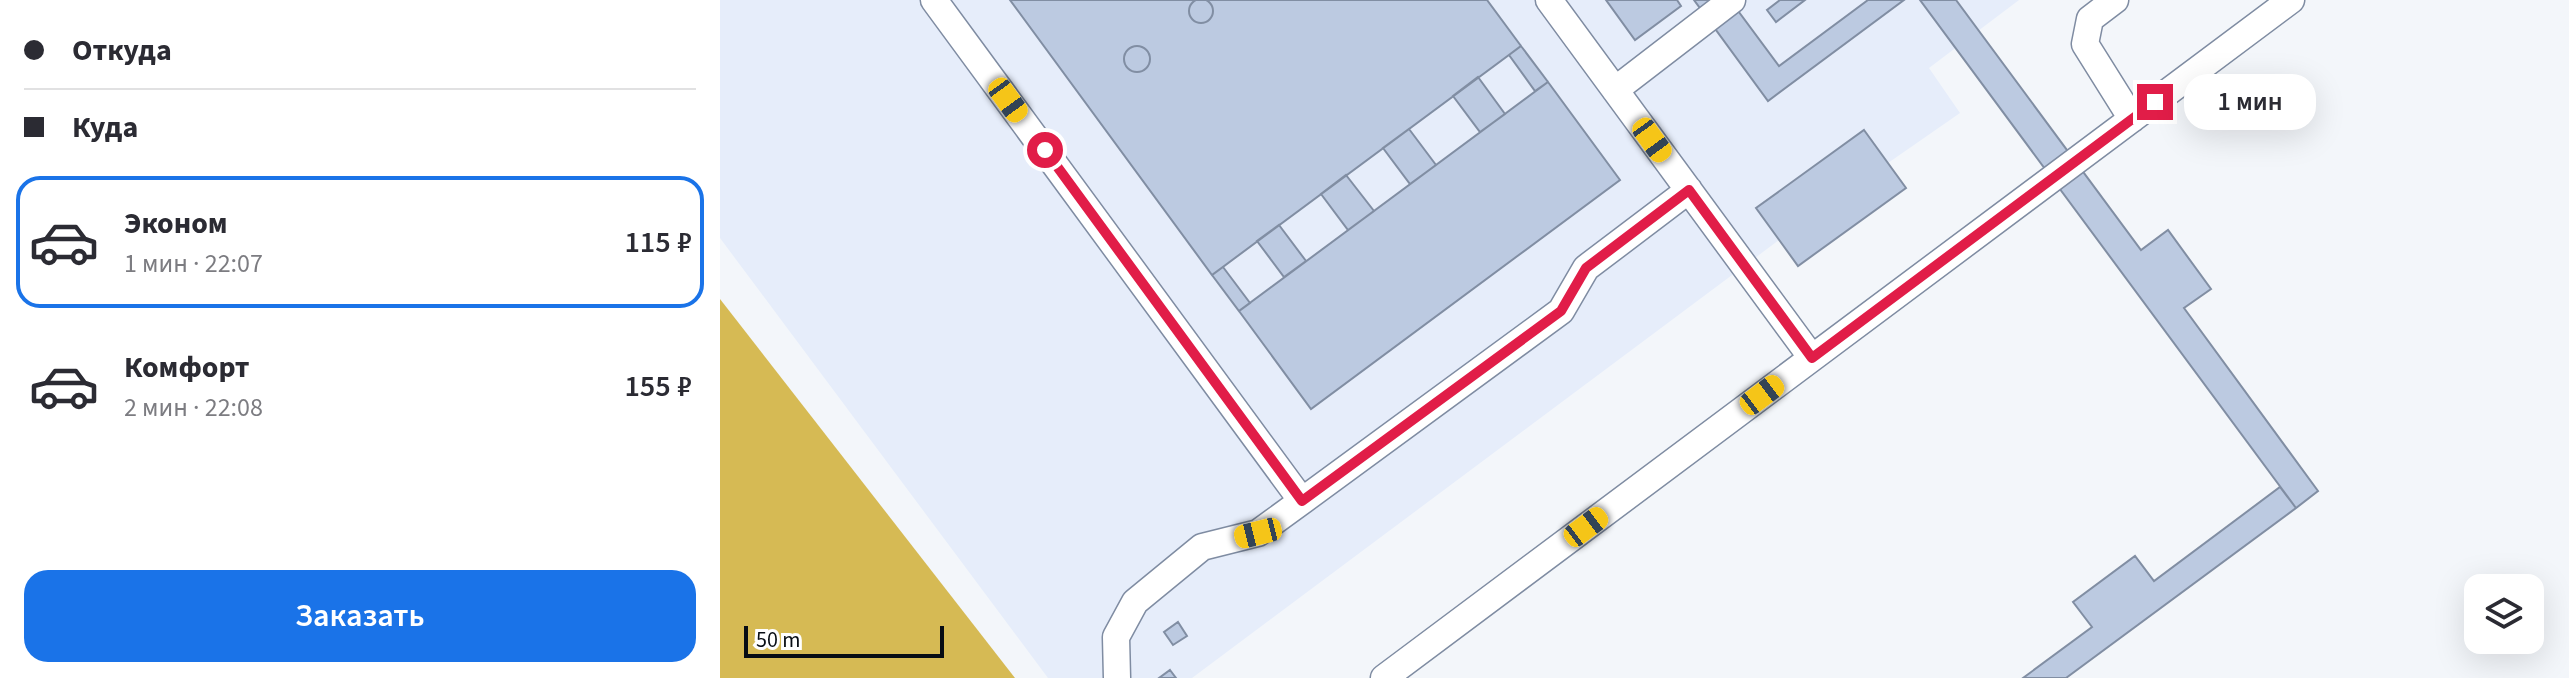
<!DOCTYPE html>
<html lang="ru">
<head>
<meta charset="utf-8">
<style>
	body { margin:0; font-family:"Source Sans 3",sans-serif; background:#f2f2f3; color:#2b2b33; height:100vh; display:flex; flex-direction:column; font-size:30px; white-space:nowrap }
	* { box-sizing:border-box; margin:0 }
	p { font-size:26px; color:#7c7c81 }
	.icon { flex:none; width:44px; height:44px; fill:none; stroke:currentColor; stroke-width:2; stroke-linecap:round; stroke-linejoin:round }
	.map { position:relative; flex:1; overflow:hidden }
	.sheet { display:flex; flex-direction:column; background:#fff; width:720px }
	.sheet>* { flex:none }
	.banner { display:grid; align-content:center; height:176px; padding:0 24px; background:#fff }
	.buttons { position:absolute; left:1744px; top:574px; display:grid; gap:16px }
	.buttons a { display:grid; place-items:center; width:80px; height:80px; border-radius:16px; background:#fff; box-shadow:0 8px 32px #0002; font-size:40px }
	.scale { position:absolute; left:24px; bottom:20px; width:200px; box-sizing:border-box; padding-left:8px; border:4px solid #080d14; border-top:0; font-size:22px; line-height:28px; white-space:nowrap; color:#080d14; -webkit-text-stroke:6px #fff; paint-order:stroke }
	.end { position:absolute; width:36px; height:36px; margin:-18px; border:10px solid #e11d48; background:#fff; box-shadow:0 0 0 4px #fff }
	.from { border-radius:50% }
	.bubble { position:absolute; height:56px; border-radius:24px; background:#fff; box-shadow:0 8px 32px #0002; font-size:26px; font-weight:600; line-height:56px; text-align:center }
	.car { position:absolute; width:24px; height:48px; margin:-24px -12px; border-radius:10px; box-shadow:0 0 6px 2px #0007; background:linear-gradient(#f5c518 24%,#345 0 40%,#f5c518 0 76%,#345 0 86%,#f5c518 0) }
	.banner b { display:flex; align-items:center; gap:28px; height:76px; font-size:30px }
	.banner b+b { border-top:2px solid #e1e1e2 }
	.banner i { width:20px; height:20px; background:#2b2b33 }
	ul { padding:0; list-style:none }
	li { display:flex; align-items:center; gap:24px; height:132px; margin:0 16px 12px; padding:0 8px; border:4px solid transparent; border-radius:24px }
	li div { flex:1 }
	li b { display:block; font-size:30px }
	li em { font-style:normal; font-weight:600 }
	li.selected { border-color:#1a73e8 }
	li>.icon { width:72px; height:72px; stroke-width:1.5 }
	.button { display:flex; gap:16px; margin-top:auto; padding:16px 24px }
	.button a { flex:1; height:92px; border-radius:24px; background:#1a73e8; color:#fff; font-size:32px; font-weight:600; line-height:92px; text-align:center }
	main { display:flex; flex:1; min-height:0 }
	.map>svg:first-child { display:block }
	.built { fill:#e6edfa }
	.forest { fill:#d6ba54 }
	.building { fill:#bccae1; stroke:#818ea3; stroke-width:2 }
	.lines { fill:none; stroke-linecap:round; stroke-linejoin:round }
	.minor-casing { stroke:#7f8ca2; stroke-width:29 }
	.minor { stroke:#fff; stroke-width:26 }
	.route { stroke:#e11d48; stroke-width:10 }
</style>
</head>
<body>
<main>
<section class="sheet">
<div class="banner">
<b><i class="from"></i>Откуда</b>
<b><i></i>Куда</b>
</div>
<ul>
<li class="selected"><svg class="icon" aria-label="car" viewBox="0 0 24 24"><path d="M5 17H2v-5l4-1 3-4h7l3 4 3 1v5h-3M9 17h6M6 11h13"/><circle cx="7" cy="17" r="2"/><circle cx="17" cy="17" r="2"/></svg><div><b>Эконом</b><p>1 мин · 22:07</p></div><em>115 ₽</em></li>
<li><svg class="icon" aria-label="car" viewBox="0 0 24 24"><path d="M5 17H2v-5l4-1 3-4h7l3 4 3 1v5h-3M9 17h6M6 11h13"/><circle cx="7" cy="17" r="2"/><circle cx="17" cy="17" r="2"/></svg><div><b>Комфорт</b><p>2 мин · 22:08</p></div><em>155 ₽</em></li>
</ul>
<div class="button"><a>Заказать</a></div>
</section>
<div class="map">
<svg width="1849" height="678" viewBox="0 0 1849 678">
	<rect width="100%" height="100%" fill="#f3f6fa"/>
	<path class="built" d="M0,0H1299L1209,68L1240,113L1168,163L1186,188L1078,266L1059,240L472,678H328L0,238Z"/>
	<path class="forest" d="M0,299L295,678H0Z"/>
	<path class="building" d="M469 11a12 12 0 1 1 24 0a12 12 0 1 1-24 0Z
		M290,0H767L801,46L492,275Z
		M886,0H957L961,6L915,40Z
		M974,0H1010L1059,66L1148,0H1184L1048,101Z
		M1060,0H1085L1056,22L1047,10Z
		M1200,0H1236L1421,250L1448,230L1491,289L1464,308L1598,491L1576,508Z
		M801,46L828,82L815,91L789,55Z
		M404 59a13 13 0 1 1 26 0a13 13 0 1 1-26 0Z
		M758,77L785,114L760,132L733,96Z
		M828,82L900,180L591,409L519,311Z
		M689,129L716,165L690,184L663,148Z
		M1144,130L1186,188L1078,266L1036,208Z
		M626,175L654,211L628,230L601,194Z
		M559,225L586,261L564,277L537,241Z
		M503,267L530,303L519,311L492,275Z
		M1560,487L1576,508L1346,678H1303L1372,627L1353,602L1415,556L1434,581Z
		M458,622L467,636L453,645L444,632Z
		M450,670L456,678H439Z"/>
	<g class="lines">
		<g class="minor-casing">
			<path id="minor" d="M214,0L582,501L841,311L866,268L969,190
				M829,0L1092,358
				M1395,0L1370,19L1365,44L1412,119
				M895,90L1012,0
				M397,678L396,637L415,602L482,547L538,533L582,501
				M664,678L1571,0"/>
		</g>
		<use href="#minor" class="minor"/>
	</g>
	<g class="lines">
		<path class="route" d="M325,150L582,501L841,311L866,268L969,190L1092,358L1435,102"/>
	</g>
</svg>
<div class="buttons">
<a><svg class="icon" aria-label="layers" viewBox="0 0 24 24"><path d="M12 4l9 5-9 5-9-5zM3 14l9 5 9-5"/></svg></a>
</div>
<div class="scale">50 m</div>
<i class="end from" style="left:325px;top:150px"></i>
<i class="end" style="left:1435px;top:102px"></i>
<div class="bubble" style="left:1464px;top:74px;width:132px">1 мин</div>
<i class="car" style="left:288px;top:100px;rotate:144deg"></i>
<i class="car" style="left:932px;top:140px;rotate:144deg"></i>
<i class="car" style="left:1042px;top:395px;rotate:53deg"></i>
<i class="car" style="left:866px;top:527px;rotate:53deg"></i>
<i class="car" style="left:538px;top:533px;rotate:256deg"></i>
</div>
</main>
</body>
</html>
